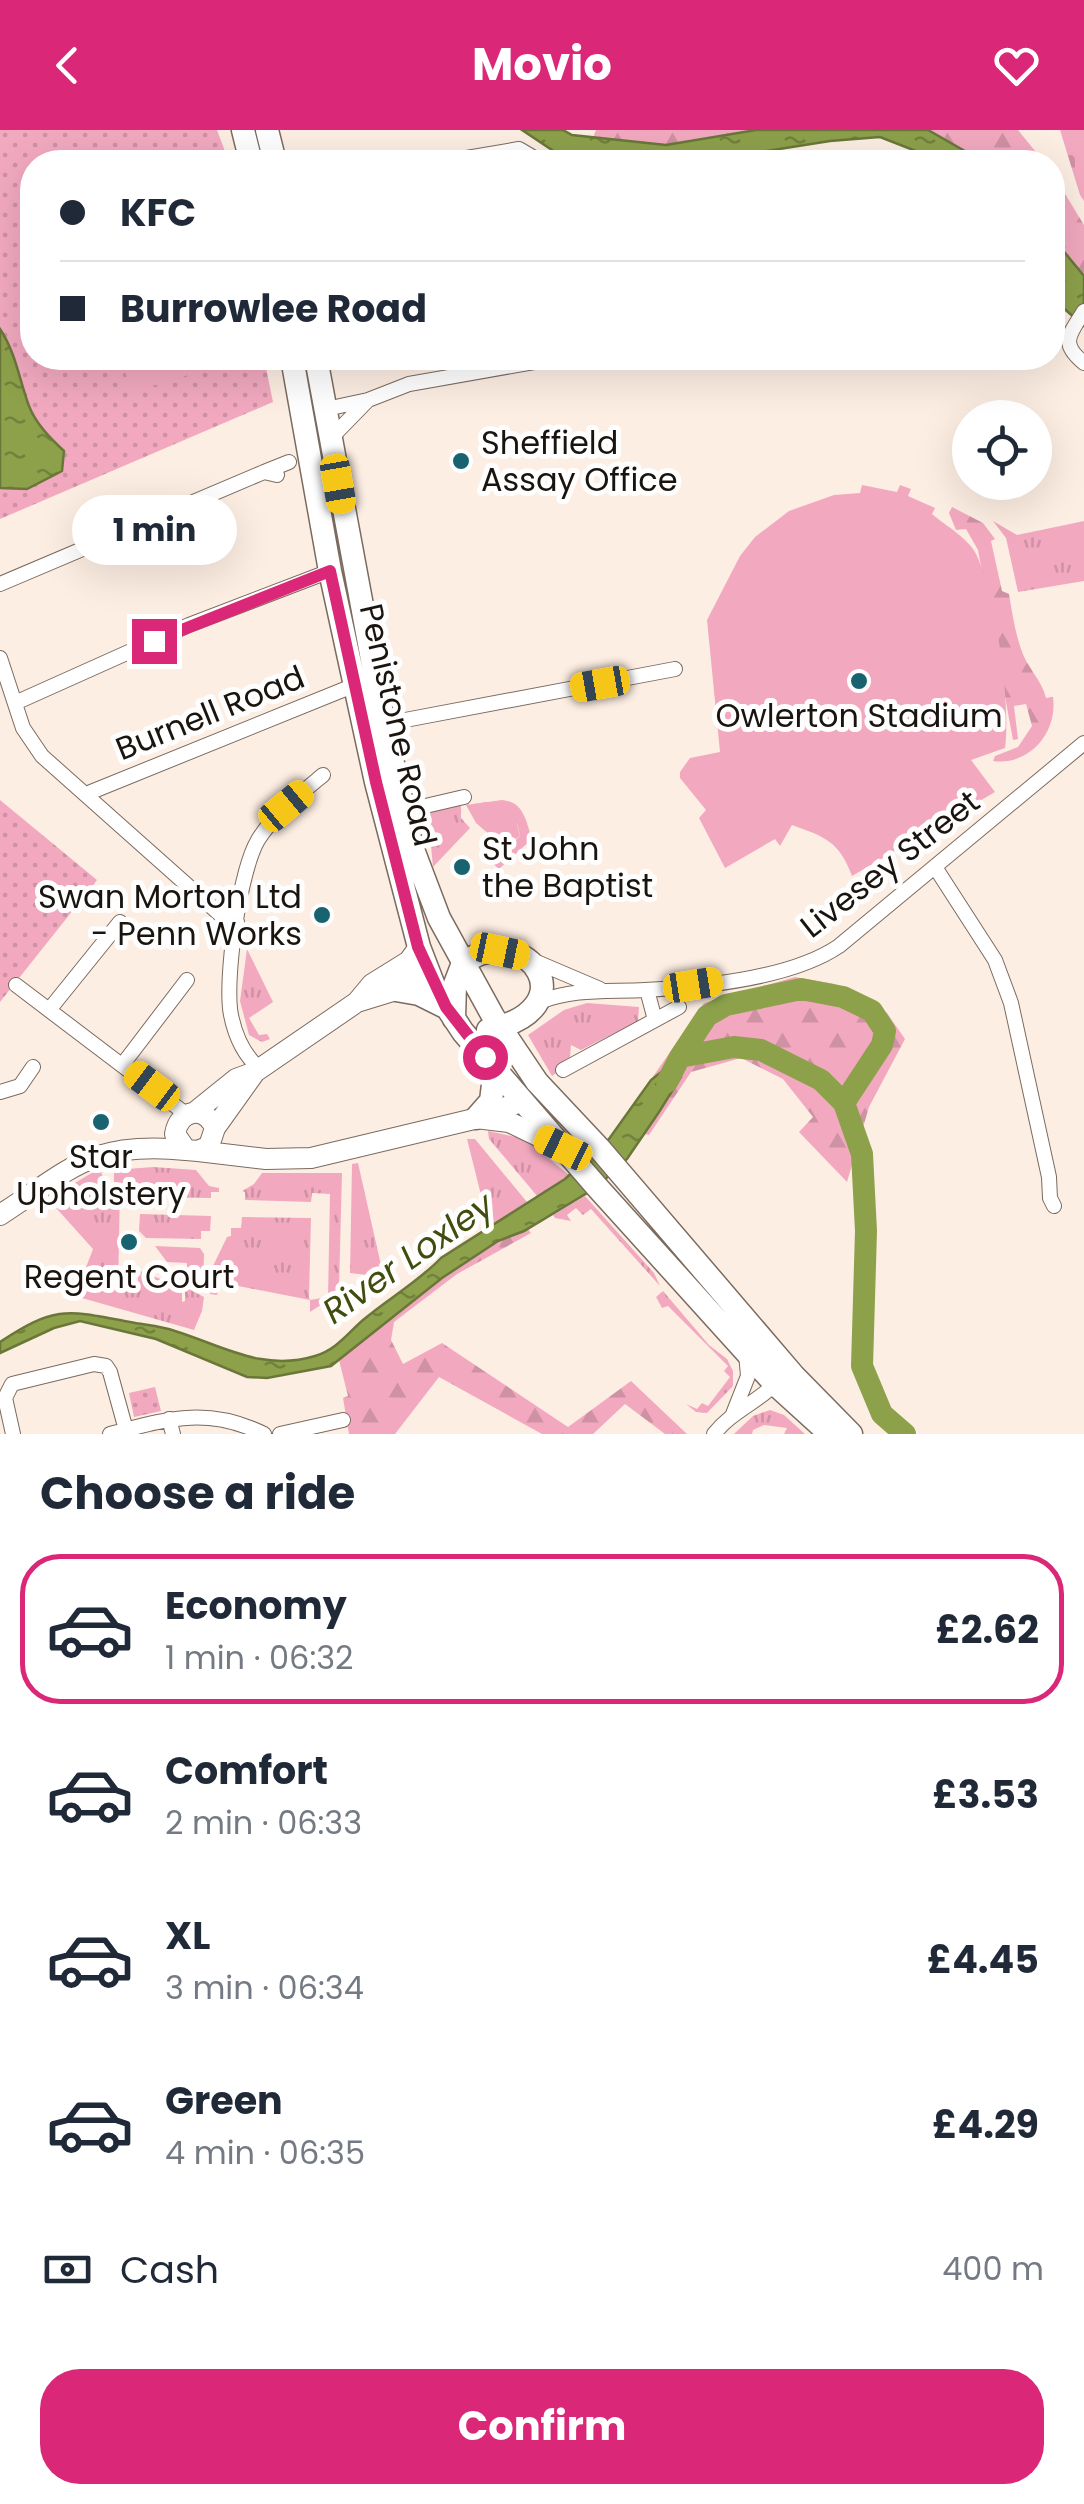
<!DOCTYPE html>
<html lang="en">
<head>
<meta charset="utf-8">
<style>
	body { margin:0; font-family:Poppins,sans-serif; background:#f2f2f3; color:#1f2937; height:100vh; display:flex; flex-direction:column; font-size:38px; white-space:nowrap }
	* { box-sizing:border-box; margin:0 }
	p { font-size:32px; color:#747a83 }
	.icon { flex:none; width:55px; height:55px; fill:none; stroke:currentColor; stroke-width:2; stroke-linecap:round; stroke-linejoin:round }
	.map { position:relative; height:1304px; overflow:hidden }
	.side { display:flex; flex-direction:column; background:#fff; flex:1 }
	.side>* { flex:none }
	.guide { position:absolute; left:20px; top:20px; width:1045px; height:220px; border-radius:40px; box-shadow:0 10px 40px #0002; display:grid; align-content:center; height:220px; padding:0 40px; background:#fff }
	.controls { position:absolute; left:952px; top:270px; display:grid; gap:20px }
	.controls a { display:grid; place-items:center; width:100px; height:100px; border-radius:50%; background:#fff; box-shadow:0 10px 40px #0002; font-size:50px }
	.end { position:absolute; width:45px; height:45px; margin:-22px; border:12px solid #db2777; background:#fff; box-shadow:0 0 0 5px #fff }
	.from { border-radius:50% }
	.bubble { position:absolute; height:70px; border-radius:35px; background:#fff; box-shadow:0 10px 40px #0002; font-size:32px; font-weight:700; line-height:70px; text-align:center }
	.car { position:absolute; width:30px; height:60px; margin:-30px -15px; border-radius:12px; box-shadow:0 0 8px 2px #0007; background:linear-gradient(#f5c518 24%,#345 0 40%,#f5c518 0 76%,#345 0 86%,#f5c518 0) }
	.guide b { display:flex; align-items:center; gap:35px; height:95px; font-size:38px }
	.guide b+b { border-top:2px solid #e0e1e3 }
	.guide i { width:25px; height:25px; background:#1f2937 }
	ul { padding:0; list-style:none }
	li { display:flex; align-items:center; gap:30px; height:150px; margin:0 20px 15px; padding:0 20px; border:5px solid transparent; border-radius:40px }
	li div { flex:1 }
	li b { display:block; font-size:38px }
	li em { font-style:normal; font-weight:700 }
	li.current { border-color:#db2777 }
	li>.icon { width:90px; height:90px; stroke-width:1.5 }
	h2 { padding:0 40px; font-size:45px; line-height:120px }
	.pay { display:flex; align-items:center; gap:25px; height:110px; padding:0 40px; font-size:38px }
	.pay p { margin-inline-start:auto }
	.action { display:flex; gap:20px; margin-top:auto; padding:20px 40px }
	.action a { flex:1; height:115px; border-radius:40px; background:#db2777; color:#fff; font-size:40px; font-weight:700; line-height:115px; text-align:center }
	header { display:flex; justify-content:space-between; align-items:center; height:130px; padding:0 40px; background:#db2777; color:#fff; font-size:45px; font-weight:700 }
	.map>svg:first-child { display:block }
	.grass { fill:url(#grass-tufts) }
	.forest { fill:url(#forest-firs) }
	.cemetery { fill:url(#cemetery-stones) }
	.park { fill:url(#park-dots) }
	.pitch { fill:#f2a9c0 }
	.water { fill:url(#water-ripples); stroke:#6a7739; stroke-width:2.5 }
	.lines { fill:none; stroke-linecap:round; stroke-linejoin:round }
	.river { stroke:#8da14b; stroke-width:22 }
	.minor-casing { stroke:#7b6b5f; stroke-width:16 }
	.primary-casing { stroke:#7b6b5f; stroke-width:22 }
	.trunk-casing { stroke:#7b6b5f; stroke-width:25 }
	.minor { stroke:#fff; stroke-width:14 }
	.primary { stroke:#fff; stroke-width:20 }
	.trunk { stroke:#fff; stroke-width:22 }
	.route { stroke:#db2777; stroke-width:12 }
	.poi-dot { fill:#196370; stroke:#fefefe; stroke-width:4 }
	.labels { text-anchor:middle; stroke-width:10; stroke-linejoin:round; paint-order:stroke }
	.poi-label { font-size:32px; fill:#1a140f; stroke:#fefefe }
	.street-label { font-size:32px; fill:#1a140f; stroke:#fefefe }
	.water-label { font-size:35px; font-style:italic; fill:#414d0c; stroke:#fefefe }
</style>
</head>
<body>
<header><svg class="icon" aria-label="back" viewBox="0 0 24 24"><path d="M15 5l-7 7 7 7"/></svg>Movio<svg class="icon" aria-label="heart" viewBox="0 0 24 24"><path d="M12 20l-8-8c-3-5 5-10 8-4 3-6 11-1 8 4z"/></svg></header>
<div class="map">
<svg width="1084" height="1304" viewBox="0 0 1084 1304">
	<defs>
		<pattern id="grass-tufts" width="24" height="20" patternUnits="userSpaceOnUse" patternTransform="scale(2.5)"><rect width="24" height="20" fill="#f2a9c0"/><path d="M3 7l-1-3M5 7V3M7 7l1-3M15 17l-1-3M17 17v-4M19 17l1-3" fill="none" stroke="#cf91a4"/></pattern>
		<pattern id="forest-firs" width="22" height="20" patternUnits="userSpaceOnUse" patternTransform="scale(2.5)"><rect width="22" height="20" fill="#f2a9c0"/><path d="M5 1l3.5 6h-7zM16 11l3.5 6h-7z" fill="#cf91a4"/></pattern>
		<pattern id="cemetery-stones" width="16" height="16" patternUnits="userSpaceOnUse" patternTransform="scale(2.5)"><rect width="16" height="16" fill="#f2a9c0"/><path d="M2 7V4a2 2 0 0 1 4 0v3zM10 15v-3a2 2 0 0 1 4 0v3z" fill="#cf91a4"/></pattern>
		<pattern id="park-dots" width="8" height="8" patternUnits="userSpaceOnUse" patternTransform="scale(2.5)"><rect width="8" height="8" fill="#f2a9c0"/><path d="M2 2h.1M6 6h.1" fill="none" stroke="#cf91a4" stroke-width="1.8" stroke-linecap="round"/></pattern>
		<pattern id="water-ripples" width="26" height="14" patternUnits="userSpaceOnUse" patternTransform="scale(2.5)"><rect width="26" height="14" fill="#8da14b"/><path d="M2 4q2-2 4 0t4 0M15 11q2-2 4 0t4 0" fill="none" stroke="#72823d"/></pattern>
	</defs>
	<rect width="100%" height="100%" fill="#fdeee3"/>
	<path class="grass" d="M993,391L1017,405L1084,391V451L1018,462L1006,408Z
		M487,672L507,677L515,687L520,706L498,721L492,716L490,705L476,693L466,675Z
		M461,675V688L470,698L433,737L428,684L430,681Z
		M247,819L273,872L249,888L259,905L267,904L270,909L262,912L249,905L240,871Z
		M587,873L639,877L638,891L581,920L571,915L570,927L564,931V937L552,946L528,905L564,880Z
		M488,1001L525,1009L569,1045L538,1067L489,1009Z
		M467,1009H475L527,1072L489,1097Z
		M358,1033L381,1135L375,1146L350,1143L352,1034Z
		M153,1037L196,1040L209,1056L219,1058V1062H211V1068L138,1067V1057H120L118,1161H138V1140L163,1150V1156L182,1157V1172L185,1171V1157L204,1167L202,1181L194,1200L75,1166L93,1119L48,1069L100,1038L107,1061L117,1057L114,1056V1040Z
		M262,1043H342L339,1158L333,1167L310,1182V1170L228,1154L219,1158L217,1165L210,1164L213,1136L227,1107L231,1106V1098H241L242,1087L311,1088L309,1167L310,1170L328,1167L330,1064L312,1063L311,1072L245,1070V1062L242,1061L254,1054Z
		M585,1066L654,1143L660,1156L591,1079L583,1085L576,1078L567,1085L571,1091L555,1088L553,1085Z
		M140,1084L211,1086L210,1101H201V1109L146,1108L139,1101Z
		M155,1116L200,1118L204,1124L203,1163L187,1153V1133L167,1132Z
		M663,1161L709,1215L727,1229L733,1241V1256L707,1283L696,1282L686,1274L697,1279L702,1273L708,1276L730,1247L724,1241L728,1236L668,1176L662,1178L656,1167Z
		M770,1280L784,1285L805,1304H784L787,1298L764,1295L753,1300L752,1304H734L753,1286Z"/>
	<path class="forest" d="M596,0H756L667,15L593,8Z
		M928,0H1018L1044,32H984Z
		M1053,44L1084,95V146L1053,107Z
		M952,377L983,393L995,409L991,411L1002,461L1009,464C1012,482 1015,502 1021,519C1027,538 1042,550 1046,568L1053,567C1058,603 1029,636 993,631L995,626L1018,617L1032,596L1026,574L1014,576L1018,609L1013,610L978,420L966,399L956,400L949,383Z
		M502,670C524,672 526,691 532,709L499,739L491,732L520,706C515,674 495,671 466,675Z
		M795,847L835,854L887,883L905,909L869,977L847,1052L799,1002L813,987L783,949L741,928L691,942L649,1005L627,1000V984L704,873Z
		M528,1099L531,1103L457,1144L394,1192L391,1210L403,1234L442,1213L568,1297L631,1251L687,1304H665L625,1274L593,1304H542L439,1247L395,1304H349L343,1268L348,1266L339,1230L442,1148L498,1111Z"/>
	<path class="cemetery" d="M1060,0H1084V71L1080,65Z"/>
	<path class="park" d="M0,0H217L229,32H32V228H264L273,272L0,389Z
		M0,670L97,750L0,872Z
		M155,1257L161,1281L134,1287L129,1263Z"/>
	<path class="pitch" d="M121,228H231L165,254L130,258Z
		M862,355L897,362L900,355L911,359L908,366L935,378L932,384C946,396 970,409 977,426C996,468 1011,573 1005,618L971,630L995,662L852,746C839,711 825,707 792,695L780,716L775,709L725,738L699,688L706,680L680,648V642L690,628L720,622L707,490L740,426L755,407L789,381L834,365L860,363Z"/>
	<path class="water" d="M522,0H563L572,5L666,15L756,0H928L984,32H944L880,7L830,11L697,32H570Z
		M1052,107L1084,146V196L1053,169Z
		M0,199C16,223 19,249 29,276C36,294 50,308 64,321L62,341L27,359L0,358Z
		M680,927L681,947L659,982L627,1029L597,1057L524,1101L498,1111L442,1148L331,1236L267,1248L247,1247L156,1209L80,1191L54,1198L0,1223V1212C56,1175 67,1180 130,1192C145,1195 161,1196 175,1201C223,1216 263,1242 315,1226C337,1219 347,1204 363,1190C389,1168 418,1152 441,1128L565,1049L609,1009L651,950Z"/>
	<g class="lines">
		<path class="river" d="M680,927L707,886L726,875L801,859L843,867L872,881L885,901L882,915L844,973
			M667,952L680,927L734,917L761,920L821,950L844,973L862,1024L866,1101L862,1236L882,1284L905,1304"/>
		<g class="minor-casing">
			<path id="minor" d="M443,32L519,19L541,32
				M1084,181C1070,204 1059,213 1084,233
				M326,279L368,270L409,254L557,228
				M330,309L367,271
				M264,342L289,332
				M0,454L264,342L277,345
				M0,528L23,598L42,626L223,787L237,792
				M15,573L189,495L330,441
				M384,594L675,539
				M86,664L355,555
				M404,681L464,667
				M935,737L995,830L1011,873L1049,1047L1050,1068L1054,1076
				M532,830L600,859
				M16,855L186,984
				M647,860L655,890
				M539,872C575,858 608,862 645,860C702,857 792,848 839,816L1084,613
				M49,880L120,792
				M123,934L187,850
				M259,938C244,925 235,905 231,885C224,850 240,740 258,710C274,684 300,664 323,645
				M563,940L679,877
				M0,962L20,956L33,937
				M733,1284L748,1246L746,1223
				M169,1289L173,1304
				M13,1304L5,1268L12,1254L94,1234L106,1236L110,1242L126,1300
				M110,1304C167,1289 207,1276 264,1304
				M280,1304L343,1290
				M714,1304C731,1282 756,1273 775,1254"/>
		</g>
		<g class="primary-casing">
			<path id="primary" d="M357,872L396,860L426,838
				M195,982L236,949L255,942
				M476,988L509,992L561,1017
				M215,998C205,975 179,979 175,1004L186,1020L198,1021L209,1016L215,998L255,942L357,872L372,854L409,831L419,817
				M198,1021L266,1029L311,1028L474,989L523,971
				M0,1085C74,1037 92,1011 186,1020"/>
		</g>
		<g class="trunk-casing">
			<path id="trunk" d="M243,0L251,32
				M267,0L275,32
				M292,228L330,441L376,652L419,817L436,861L463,902L597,1057L775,1254L830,1304
				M316,228L384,594L412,717L439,788L494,888L537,952L599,1018L794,1246L851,1304
				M396,860L419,864L445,877
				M454,889L455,854L463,833C529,788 589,879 488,900
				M476,988L491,971L495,938"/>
		</g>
		<use href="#minor" class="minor"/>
		<use href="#primary" class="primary"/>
		<use href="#trunk" class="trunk"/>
	</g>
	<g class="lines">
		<path class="route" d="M154,511L330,441L376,652L418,817L446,877L485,927"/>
	</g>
	<g class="poi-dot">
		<circle cx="461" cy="331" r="10"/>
		<circle cx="859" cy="551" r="10"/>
		<circle cx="462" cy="737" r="10"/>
		<circle cx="322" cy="785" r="10"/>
		<circle cx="101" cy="992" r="10"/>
		<circle cx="129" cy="1112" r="10"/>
	</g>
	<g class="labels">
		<g class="poi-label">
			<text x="481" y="324" text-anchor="start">Sheffield<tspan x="481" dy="37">Assay Office</tspan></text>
			<text x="859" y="597">Owlerton Stadium</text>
			<text x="482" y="730" text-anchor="start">St John<tspan x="482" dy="37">the Baptist</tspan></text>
			<text x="302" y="778" text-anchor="end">Swan Morton Ltd<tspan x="302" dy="37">- Penn Works</tspan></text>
			<text x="101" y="1038">Star<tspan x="101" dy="37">Upholstery</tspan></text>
			<text x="129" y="1158">Regent Court</text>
		</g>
		<g class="street-label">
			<text transform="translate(210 583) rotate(-22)" y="11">Burnell Road</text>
			<text transform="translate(398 595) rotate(77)" y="11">Penistone Road</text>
			<text transform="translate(890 734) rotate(-38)" y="11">Livesey Street</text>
		</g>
		<g class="water-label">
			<text transform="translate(408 1128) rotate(-35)" y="12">River Loxley</text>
		</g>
	</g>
</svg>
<div class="controls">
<a><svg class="icon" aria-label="locate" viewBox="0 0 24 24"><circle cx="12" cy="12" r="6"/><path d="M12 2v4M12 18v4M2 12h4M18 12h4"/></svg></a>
</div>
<i class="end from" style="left:485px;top:927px"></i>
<i class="end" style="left:154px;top:511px"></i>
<div class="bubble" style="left:72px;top:365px;width:165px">1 min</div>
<i class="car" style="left:338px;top:354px;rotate:170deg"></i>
<i class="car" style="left:600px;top:554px;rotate:260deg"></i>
<i class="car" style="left:286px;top:676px;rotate:50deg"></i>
<i class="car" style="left:500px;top:821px;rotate:102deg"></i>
<i class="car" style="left:693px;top:855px;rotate:81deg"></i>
<i class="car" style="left:152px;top:956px;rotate:307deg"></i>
<i class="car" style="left:563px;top:1018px;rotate:296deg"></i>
<div class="guide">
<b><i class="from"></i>KFC</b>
<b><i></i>Burrowlee Road</b>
</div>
</div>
<section class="side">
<h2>Choose a ride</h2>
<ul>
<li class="current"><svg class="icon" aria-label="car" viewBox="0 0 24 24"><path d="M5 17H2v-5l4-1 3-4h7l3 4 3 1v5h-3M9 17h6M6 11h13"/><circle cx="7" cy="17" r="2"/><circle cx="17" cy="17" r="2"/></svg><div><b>Economy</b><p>1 min · 06:32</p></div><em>£2.62</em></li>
<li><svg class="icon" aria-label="car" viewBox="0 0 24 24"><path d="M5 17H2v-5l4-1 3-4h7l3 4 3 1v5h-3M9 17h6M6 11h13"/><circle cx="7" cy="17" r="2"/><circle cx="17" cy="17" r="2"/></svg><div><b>Comfort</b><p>2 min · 06:33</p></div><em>£3.53</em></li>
<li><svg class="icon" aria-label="car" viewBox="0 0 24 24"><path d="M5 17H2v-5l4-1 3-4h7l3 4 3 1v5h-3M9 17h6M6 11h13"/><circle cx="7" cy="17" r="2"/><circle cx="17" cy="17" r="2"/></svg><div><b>XL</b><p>3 min · 06:34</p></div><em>£4.45</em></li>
<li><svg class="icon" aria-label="car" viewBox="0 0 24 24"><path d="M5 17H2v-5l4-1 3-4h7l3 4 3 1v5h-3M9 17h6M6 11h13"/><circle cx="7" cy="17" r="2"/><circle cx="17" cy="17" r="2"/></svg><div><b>Green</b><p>4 min · 06:35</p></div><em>£4.29</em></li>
</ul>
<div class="pay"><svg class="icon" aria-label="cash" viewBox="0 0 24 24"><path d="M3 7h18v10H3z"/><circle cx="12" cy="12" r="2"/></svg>Cash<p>400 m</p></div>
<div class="action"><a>Confirm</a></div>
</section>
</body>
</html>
